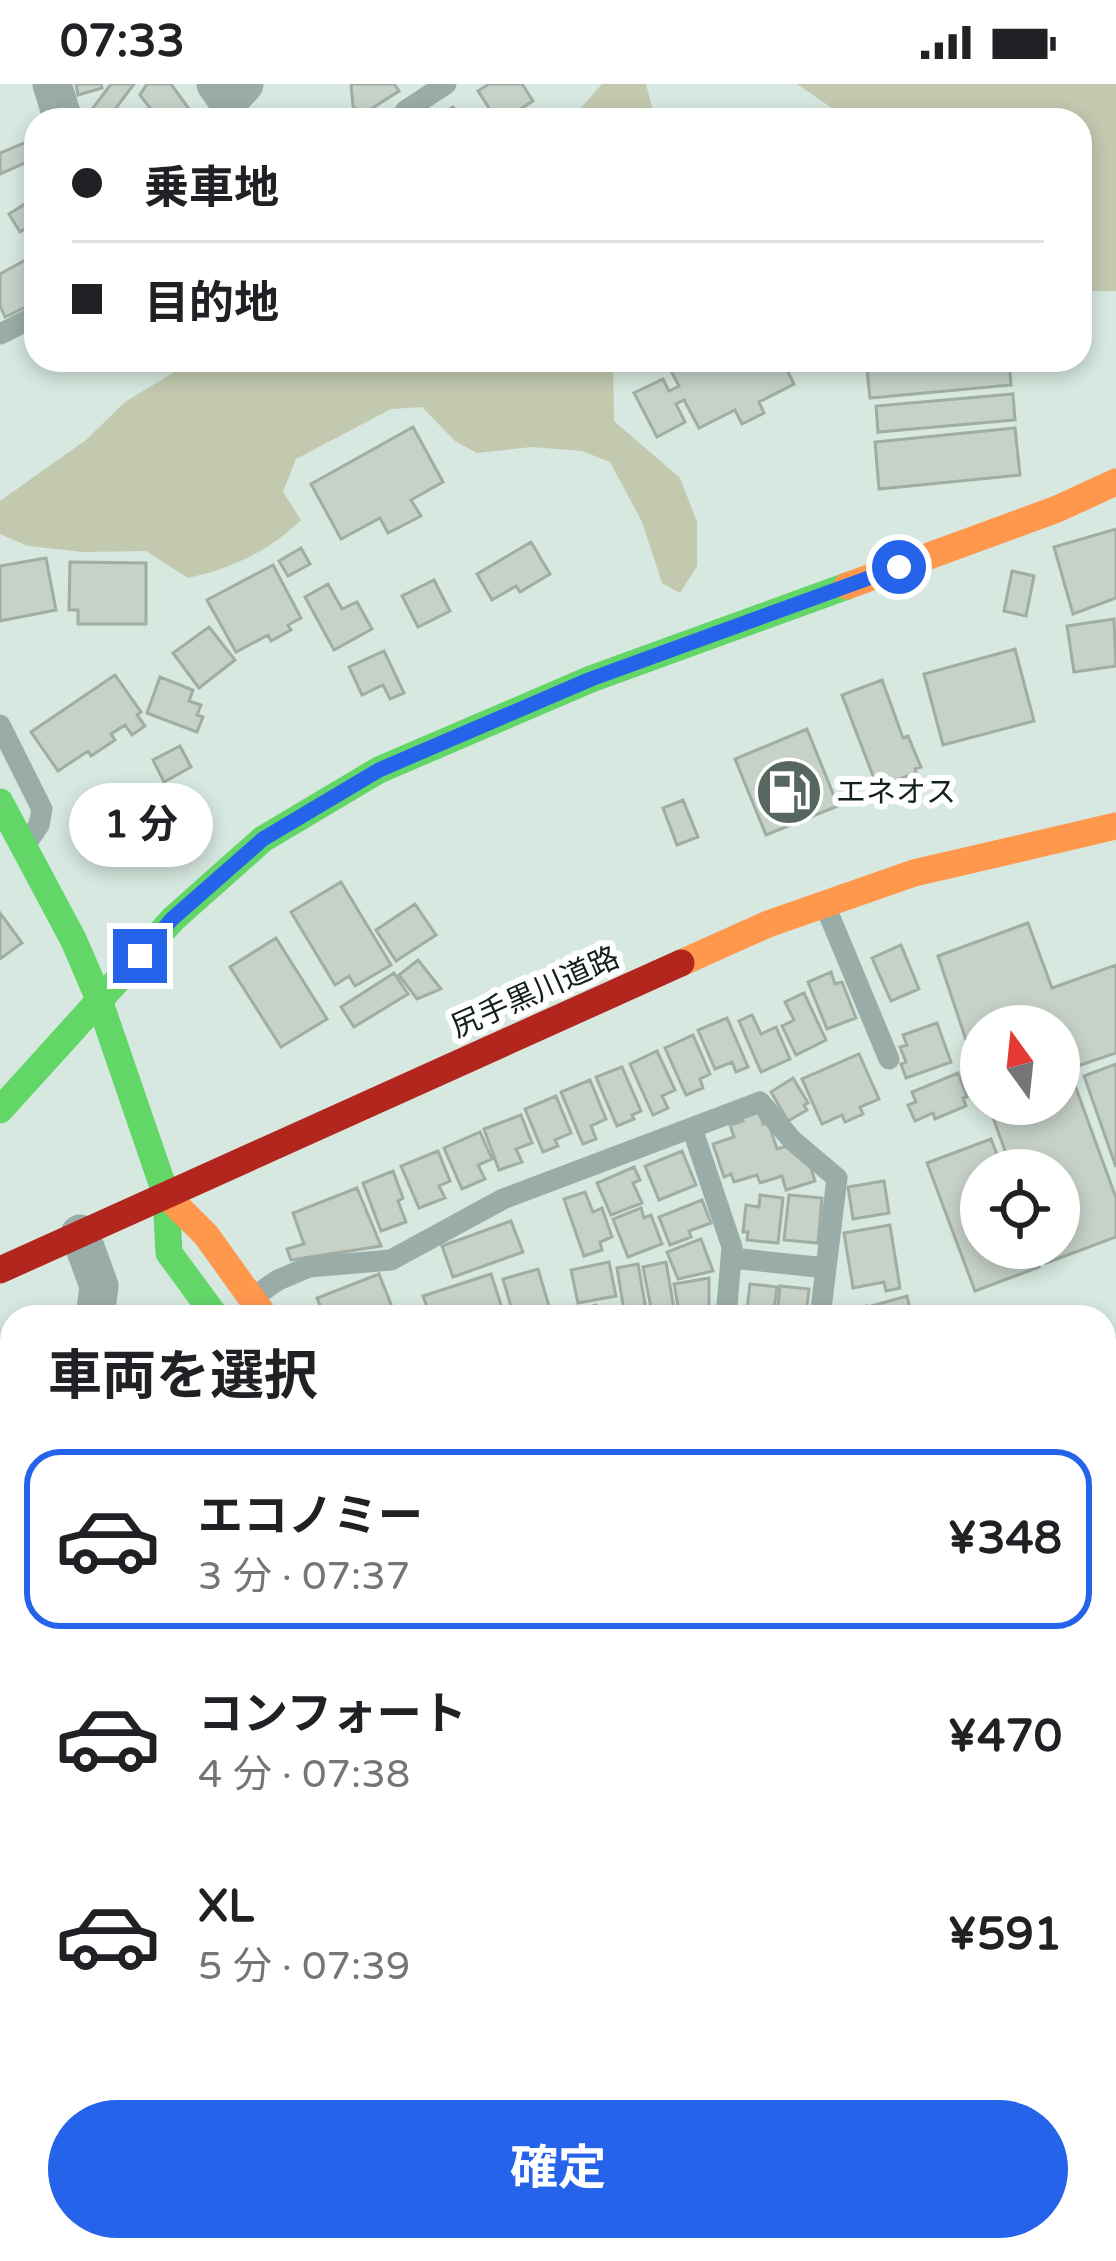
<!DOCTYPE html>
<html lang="ja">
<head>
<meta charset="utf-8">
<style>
	body { margin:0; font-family:"Varela Round","Noto Sans JP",sans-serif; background:#f6f6f6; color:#202124; height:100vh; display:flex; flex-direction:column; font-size:45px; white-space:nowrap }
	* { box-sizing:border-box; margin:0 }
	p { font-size:39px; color:#757577 }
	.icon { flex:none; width:66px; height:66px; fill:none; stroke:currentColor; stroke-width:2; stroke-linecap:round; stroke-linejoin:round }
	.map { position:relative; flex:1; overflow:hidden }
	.details { position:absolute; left:0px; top:1221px; width:1116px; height:957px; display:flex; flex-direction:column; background:#fff; border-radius:36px 36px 0 0; box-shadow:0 6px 18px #0003 }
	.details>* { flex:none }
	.top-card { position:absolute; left:24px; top:24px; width:1068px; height:264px; border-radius:36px; box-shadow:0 6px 18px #0003; display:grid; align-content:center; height:264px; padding:0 48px; background:#fff }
	.needle { width:78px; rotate:345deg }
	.tools { position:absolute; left:960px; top:921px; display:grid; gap:24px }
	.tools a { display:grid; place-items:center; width:120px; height:120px; border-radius:50%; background:#fff; box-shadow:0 6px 18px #0003; font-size:60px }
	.end { position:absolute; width:54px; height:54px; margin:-27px; border:15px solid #2563eb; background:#fff; box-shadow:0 0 0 6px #fff }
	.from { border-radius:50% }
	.bubble { position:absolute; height:84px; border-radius:42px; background:#fff; box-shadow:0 6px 18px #0003; font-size:39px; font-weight:700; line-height:84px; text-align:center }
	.top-card b { display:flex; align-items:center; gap:42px; height:114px; font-size:45px }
	.top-card b+b { border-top:3px solid #e0e0e0 }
	.top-card i { width:30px; height:30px; background:#202124 }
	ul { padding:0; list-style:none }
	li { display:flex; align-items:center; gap:36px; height:180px; margin:0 24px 18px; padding:0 24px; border:6px solid transparent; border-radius:36px }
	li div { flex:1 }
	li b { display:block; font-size:45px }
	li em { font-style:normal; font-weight:700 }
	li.current { border-color:#2563eb }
	li>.icon { width:108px; height:108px; stroke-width:1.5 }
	h2 { padding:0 48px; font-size:54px; line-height:144px }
	.cta { display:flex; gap:24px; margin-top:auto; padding:24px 48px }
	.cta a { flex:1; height:138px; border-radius:72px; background:#2563eb; color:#fff; font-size:48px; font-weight:700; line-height:138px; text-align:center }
	.status { display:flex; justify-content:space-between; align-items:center; height:84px; padding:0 60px; background:#fff; direction:ltr }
	.status svg { height:33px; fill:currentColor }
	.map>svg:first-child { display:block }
	.forest { fill:#c2c9af }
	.building { fill:#c6d1c8; stroke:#a1aca3; stroke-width:3 }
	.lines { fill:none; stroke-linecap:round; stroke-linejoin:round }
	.lane { stroke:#9aaca8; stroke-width:21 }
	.street { stroke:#9aaca8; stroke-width:39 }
	.fast { stroke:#63d668; stroke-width:27 }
	.slow { stroke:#ff974d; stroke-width:27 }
	.jam { stroke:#b3261e; stroke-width:27 }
	.route { stroke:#2563eb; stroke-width:15 }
	.labels { text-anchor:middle; stroke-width:12; stroke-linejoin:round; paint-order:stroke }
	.poi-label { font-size:30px; fill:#14201b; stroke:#fff; text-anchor:start }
	.street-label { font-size:30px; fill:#14201b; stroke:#fff }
</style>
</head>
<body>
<div class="status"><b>07:33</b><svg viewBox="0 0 49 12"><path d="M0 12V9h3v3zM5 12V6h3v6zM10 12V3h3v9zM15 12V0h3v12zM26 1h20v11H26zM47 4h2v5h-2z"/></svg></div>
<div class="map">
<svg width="1116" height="2177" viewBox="0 0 1116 2177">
	<rect width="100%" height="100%" fill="#d6e8df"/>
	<path class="forest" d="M602,0H646L654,31L661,36H570Z
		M797,0H1116V207H1080V36H849Z
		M194,276H613L614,337L680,394L697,438V482L680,509L662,499L642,438L610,378L582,367L532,363L477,369L455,357L422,323L391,325L296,375L283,408L301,436C269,467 231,485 188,494L146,467L83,468L28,462L0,450V417L86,356L125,318Z"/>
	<path class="building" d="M76,0H101L102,4L78,11Z
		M111,0H134L107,36H84Z
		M147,0H171L197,36H159L140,11Z
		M351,0H394L399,7L360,32L353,22Z
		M489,0H522L533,17L503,36H483L480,31L489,24L478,7Z
		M453,23L462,36H433Z
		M36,54V74L0,90V69Z
		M36,113V138L20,148L9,130Z
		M31,173L36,180V218L5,233L0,222V190Z
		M693,276H782L794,300L759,318L764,329L742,340L735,326L699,344L684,316L676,320L685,338L657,353L634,309L663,295L669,307L679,302L671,287Z
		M866,276H1009L1011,301L870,314Z
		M1013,310L1015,336L878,348L876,322Z
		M413,343L443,398L411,416L421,432L388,449L380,434L341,455L311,400Z
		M1015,344L1020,391L879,405L875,358Z
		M1116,445V514L1073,530L1054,463Z
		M531,458L550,490L520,508L516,502L492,516L477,490Z
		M301,464L310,480L288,492L279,477Z
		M46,474L56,526L0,537V482Z
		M70,478L146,479V540H78V526H69Z
		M273,481L301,534L288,541L291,546L271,557L268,551L236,568L207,516Z
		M1012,487L1034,492L1026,532L1004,527Z
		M434,496L450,527L418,543L402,512Z
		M328,500L342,525L357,518L372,545L334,566L305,513Z
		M1114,535L1116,582L1074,588L1067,542Z
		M209,543L235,576L199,604L173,569Z
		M1015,565L1034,637L943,661L924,590Z
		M384,567L404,609L390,615L383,601L362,611L349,583Z
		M115,591L141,628L137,631L145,642L132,651L125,641L111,650L115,656L91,672L88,667L58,687L31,648Z
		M160,593L193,606L189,617L201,621L197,631L203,633L197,648L147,629Z
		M882,596L903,654L908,652L921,683L915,685L916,689L886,700L884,694L875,697L842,611Z
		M807,645L838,722L766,751L735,675Z
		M180,662L191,683L164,698L153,676Z
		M683,716L698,753L677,761L663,724Z
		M341,798L391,881L355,902L349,892L335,901L291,828Z
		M415,820L436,851L396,877L376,846Z
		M0,829L22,859L0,875Z
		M1028,839L1052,904L1116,881V969L1069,985L1116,1114V1153L1046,1179L1040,1164H1059V1086H1012L988,1020H1059V942H981V1001L938,872Z
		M276,854L327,935L281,963L230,883Z
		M901,861L919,905L891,917L872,874Z
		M418,876L441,905L417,915L399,891Z
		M831,888L835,900L842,898L856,934L827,945L808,898Z
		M394,889L408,910L354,943L341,923Z
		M804,909L826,956L796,971L782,942L794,936L785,918Z
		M752,931L761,950L776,943L790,975L761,988L739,937Z
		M727,934L748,983L736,988L732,978L715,985L698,946Z
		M937,939L951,978L906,994L901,980L906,978L900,963L907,961L903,951Z
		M693,951L710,990L700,995L703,1004L686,1011L665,964Z
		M657,967L675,1006L662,1012L668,1024L653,1031L630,980Z
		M859,970L879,1015L860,1023L863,1030L845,1038L842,1031L822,1040L802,995Z
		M1116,980V1083L1084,992Z
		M622,983L641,1027L632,1031L634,1035L617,1042L596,993Z
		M958,989L967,1013L963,1014L966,1022L935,1035L933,1029L915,1037L908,1021L916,1018L912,1008Z
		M793,994L808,1019L804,1021L807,1026L788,1037L771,1008Z
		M590,996L606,1035L591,1042L596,1055L583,1060L561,1008Z
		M556,1012L571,1049L555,1056L558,1062L543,1068L525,1025Z
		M759,1026L763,1040L768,1038L777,1065L787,1062L810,1081L815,1097L786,1106L782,1092L760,1099L757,1091L734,1098L731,1090L724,1093L713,1060L734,1053L730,1041L743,1037L741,1032Z
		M521,1031L532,1059L516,1065L522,1078L499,1086L484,1045Z
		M480,1048L492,1075L478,1081L485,1095L462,1105L444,1064Z
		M991,1055L1003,1086H981V1164H1032L1039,1183L975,1207L927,1079Z
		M438,1067L450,1097L439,1102L445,1114L419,1124L401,1082Z
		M682,1067L696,1101L659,1116L645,1082Z
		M634,1083L640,1096L633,1099L642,1119L611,1131L597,1099Z
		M393,1087L403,1114L398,1117L406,1138L381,1147L363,1099Z
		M884,1097L889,1129L853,1135L848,1103Z
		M357,1104L381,1162L291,1176L287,1165L304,1160L293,1129Z
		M585,1108L593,1128L602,1124L612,1153L600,1158L602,1166L584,1172L564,1115Z
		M760,1111L783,1114L778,1159L747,1156L748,1148H743L746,1121L759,1123Z
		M789,1111L822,1114L818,1159L784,1156Z
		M702,1116L711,1139L689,1147L691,1153L670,1161L659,1133Z
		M641,1124L644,1134L651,1131L662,1160L628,1173L613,1135Z
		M511,1137L523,1168L453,1193L442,1162Z
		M890,1141L900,1204L886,1207L884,1198L853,1204L844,1149Z
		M701,1155L713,1187L678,1195L667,1168Z
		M609,1178L616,1212L578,1219L571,1186Z
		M666,1178L674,1225L652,1229L643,1183Z
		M638,1180L647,1231L625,1233L617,1184Z
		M538,1185L549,1222L514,1233L503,1195Z
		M379,1190L396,1233H325L317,1214Z
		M491,1190L503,1227L484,1233H431L423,1212Z
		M709,1194V1227L697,1229L698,1233H680L674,1200Z
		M750,1200L777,1203L773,1233H746Z
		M780,1202L809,1205L806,1230L777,1233Z
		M907,1212L912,1233H874L871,1222Z
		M596,1221L599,1233H575L573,1227Z
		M866,1222L869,1233H842L841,1230Z
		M12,1409V1470L0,1476V1414Z
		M12,1540V1585L0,1589V1542Z
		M1116,1637V1862L1104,1860V1642Z
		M0,1880L12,1884V1921L0,1916Z
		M0,1944L12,1948L9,1974L0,1971Z
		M0,2035L12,2042V2082L0,2075Z
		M0,2087L12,2094L0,2119Z
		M1104,2123L1116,2135V2177H1093L1084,2166H1104Z
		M7,2131L12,2134V2163L0,2155V2142Z
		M16,2166H49L56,2177H20Z
		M543,2166H551L560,2174L564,2169L573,2177H533Z
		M848,2166H853L862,2177H834Z
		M1041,2166H1076L1085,2177H1048Z"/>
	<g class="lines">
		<path class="lane" d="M405,27L446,0
			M0,250L36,232
			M0,641L42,725L39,741L28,757
			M827,826L889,975
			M692,1044L732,1163L726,1233
			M732,1174L826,1184
			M252,1214L278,1196L309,1183L391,1176L503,1115L760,1018L792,1056L837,1094L820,1233
			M0,1611L12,1602
			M0,1690L12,1692
			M6,1863L12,1848"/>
		<path class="street" d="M52,0L63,36
			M216,0L228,17L244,0
			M80,1150L99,1202L95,1233
			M1104,1579L1116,1575
			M1104,1880L1116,1882
			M1104,1918V1953
			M1104,2096L1116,2094
			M367,2166L394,2177
			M97,2177L110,2166
			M461,2177L469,2166
			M676,2177L729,2166"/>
		<path class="fast" d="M0,718L74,857L98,913L166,1111L169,1169L216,1233
			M0,1026L173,835L263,755L379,686L591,595L847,502
			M984,2166L994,2177"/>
		<path class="slow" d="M847,502L1057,425L1116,398
			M681,879L768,840L914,789L1116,742
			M166,1111L206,1151L265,1233
			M921,2166L931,2177"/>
		<path class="jam" d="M0,1186L681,879"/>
	</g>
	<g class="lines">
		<path class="route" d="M140,872L172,835L263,755L379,686L591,595L899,483"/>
	</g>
	<defs>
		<g id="fuel-disc" transform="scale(3.45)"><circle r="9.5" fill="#586660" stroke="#fff"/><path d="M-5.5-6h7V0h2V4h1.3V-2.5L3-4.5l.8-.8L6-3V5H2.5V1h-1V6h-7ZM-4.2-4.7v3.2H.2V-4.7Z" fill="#fff"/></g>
	</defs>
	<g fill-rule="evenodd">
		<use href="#fuel-disc" x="789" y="708"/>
	</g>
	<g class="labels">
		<g class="poi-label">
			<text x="836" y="718">エネオス</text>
		</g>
		<g class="street-label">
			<text transform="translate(535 908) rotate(-24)" y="10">尻手黒川道路</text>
		</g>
	</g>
</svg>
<div class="tools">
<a><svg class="needle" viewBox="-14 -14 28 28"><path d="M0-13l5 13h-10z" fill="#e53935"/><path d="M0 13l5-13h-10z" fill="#757577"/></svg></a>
<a><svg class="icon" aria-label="locate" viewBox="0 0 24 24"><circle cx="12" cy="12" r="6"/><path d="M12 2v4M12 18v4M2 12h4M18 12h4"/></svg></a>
</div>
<i class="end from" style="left:899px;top:483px"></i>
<i class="end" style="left:140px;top:872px"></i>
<div class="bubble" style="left:69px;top:699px;width:144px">1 分</div>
<div class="top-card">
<b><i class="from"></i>乗車地</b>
<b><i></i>目的地</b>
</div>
<section class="details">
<h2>車両を選択</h2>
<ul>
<li class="current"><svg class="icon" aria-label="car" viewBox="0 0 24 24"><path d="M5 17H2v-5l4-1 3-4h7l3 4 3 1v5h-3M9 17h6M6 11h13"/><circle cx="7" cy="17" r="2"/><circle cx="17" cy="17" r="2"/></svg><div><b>エコノミー</b><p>3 分 · 07:37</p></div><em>¥348</em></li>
<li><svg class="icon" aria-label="car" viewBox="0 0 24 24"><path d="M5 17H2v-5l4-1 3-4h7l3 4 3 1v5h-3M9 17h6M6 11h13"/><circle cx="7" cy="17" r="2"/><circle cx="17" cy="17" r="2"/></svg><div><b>コンフォート</b><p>4 分 · 07:38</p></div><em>¥470</em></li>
<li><svg class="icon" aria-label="car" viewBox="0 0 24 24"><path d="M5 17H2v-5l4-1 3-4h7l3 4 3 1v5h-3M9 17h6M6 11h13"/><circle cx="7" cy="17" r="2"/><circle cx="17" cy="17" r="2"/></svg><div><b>XL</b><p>5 分 · 07:39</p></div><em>¥591</em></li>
</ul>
<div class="cta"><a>確定</a></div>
</section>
</div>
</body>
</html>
